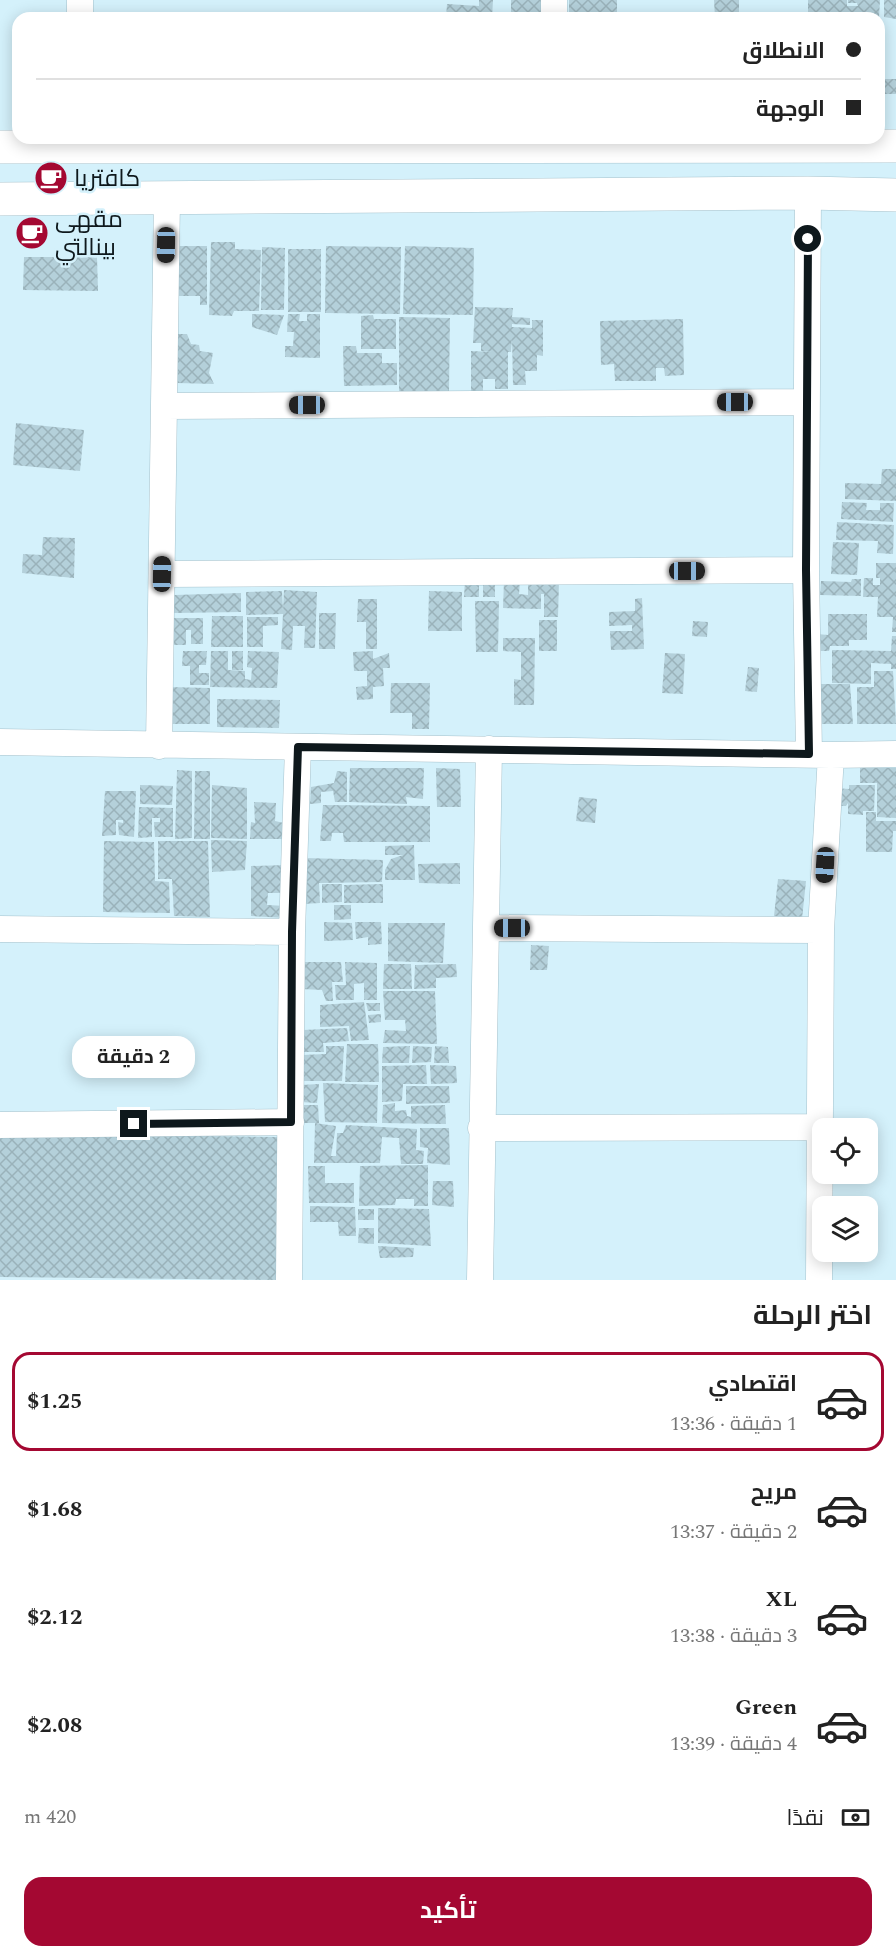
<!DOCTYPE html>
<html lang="ar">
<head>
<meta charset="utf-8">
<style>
	body { margin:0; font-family:Spectral,Cairo,serif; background:#f6f6f6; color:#222; direction:rtl; height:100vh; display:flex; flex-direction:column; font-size:22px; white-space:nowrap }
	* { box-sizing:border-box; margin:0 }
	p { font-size:20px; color:#767676 }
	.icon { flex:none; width:33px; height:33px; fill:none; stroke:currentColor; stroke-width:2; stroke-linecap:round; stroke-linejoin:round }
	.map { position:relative; height:1280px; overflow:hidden; direction:ltr }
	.drawer { display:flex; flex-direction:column; background:#fff; flex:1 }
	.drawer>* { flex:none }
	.top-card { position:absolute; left:12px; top:12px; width:873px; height:132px; border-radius:18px; box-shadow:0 3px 15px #0003; direction:rtl; display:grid; align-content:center; height:132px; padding:0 24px; background:#fff }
	.controls { position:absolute; left:812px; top:1118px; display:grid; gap:12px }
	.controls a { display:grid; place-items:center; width:66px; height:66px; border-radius:12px; background:#fff; box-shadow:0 3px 15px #0003; font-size:30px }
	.end { position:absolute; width:27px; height:27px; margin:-14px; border:8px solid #0e181c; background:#fff; box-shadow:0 0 0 3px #fff }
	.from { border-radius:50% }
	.bubble { position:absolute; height:42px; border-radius:18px; background:#fff; box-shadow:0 3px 15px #0003; font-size:20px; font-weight:700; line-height:42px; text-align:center; direction:rtl }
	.car { position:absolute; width:18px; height:36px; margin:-18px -9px; border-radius:8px; box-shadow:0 0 4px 2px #0007; background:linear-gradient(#222 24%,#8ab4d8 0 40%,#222 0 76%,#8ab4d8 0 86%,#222 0) }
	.top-card b { display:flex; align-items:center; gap:21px; height:57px; font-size:22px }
	.top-card b+b { border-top:2px solid #e0e0e0 }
	.top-card i { width:15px; height:15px; background:#222 }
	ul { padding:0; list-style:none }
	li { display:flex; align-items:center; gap:18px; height:99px; margin:0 12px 9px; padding:0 12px; border:3px solid transparent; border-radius:18px }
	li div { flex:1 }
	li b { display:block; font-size:22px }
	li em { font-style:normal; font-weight:700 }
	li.current { border-color:#a40832 }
	li>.icon { width:54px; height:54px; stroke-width:1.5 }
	h2 { padding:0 24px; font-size:27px; line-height:72px }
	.pay { display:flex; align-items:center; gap:15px; height:66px; padding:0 24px; font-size:22px }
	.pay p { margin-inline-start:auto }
	.button { display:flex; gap:12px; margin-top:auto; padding:12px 24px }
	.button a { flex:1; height:69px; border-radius:18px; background:#a40832; color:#fff; font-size:24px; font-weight:700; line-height:69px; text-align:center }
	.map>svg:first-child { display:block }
	.building { fill:url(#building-cross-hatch) }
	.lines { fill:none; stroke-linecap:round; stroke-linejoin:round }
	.street-casing { stroke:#a6c2cc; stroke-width:27 }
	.secondary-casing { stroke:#a6c2cc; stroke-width:34 }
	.street { stroke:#fff; stroke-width:26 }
	.secondary { stroke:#fff; stroke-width:33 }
	.route { stroke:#0e181c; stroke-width:8 }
	.labels { text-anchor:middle; stroke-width:5; stroke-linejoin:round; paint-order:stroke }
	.poi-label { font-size:24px; fill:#0e181c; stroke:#d4f1fb; text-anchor:start }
</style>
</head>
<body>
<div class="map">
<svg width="896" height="1280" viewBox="0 0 896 1280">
	<defs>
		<pattern id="building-cross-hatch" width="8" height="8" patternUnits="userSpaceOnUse" patternTransform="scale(1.5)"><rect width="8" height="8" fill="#b4d0da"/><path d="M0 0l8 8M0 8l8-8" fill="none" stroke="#9ab2ba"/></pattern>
	</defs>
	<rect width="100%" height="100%" fill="#d4f1fb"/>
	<path class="building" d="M479,0H493L492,18H446L447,4L479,6Z
		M511,0H541V18H498V12H511Z
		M569,0H617V18H569Z
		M714,0H739V13H732V18H715Z
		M808,0H847V6H858L857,3H848V0H880L879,18H808Z
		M884,0H896V19L884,17Z
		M879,79H896V94H879Z
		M211,242H235V249L261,250L259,311H234L232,316L209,315Z
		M177,246H207V305H200V296H177Z
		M326,246L401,247L400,314L325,313Z
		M405,246L474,248L473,315L403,314Z
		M262,247L285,248L284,310H261Z
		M288,249H321V312H288Z
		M24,257H97L98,291L23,290Z
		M475,307L513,308L512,317L530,318V325L512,324V327L532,328V320H543V356L537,355V371H525L526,385H513L512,338L511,352H508V389H495V379H483V391H471V351L492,352L481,351V343H473Z
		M252,314L284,315L277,335L252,327Z
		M288,314H300L299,321H307V314H320V358L285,357V346H293L294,332H287Z
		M373,315L374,319H396V349H361V316Z
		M399,317L450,318L449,391H399Z
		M683,319L684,375L665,376L664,368H656V381H615L614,364L601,365L600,321Z
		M178,334H187L191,344L199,345L200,351L213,353L209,373L214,384L177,383Z
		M343,346H356L357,353H382V363H397V385L344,386Z
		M16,423L84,430L80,471L13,465Z
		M882,469H896V501L845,499V483L881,484Z
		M842,502L867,503L866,510H880V503H894L893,522L841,519Z
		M837,522L894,525L893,554L877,553L878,541L836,540Z
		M43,537L75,538L74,578L22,573L23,554L42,555Z
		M833,542L859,543L857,575L831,574Z
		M876,563H896V632H892L893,617H877L878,597H863L864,578H873V585H880V578H876Z
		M465,579H479V597H464Z
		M852,579H861V596L820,595L821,581L851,582Z
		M483,580H495V597H483Z
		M528,580L559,581L558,617H544V594H541V609L503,608L504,581L520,582L519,594L528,595Z
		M284,590L317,592L315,648H304L305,626H293L292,650L281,649L283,614L246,615V592L282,591L283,611Z
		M429,591L462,592V631H428Z
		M241,593V612L174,613V595Z
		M642,598L644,649L611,650L610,631H632V625L609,626V612L635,611V599Z
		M358,599H377V649H366V622H357Z
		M475,601H499L498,652H476Z
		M319,613H336L335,649H319Z
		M828,614H867V640H849V646H830L829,651H817V634L828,635Z
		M212,616H243V647H211Z
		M247,617H278V625L263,626V647H247Z
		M173,618H203V644H191V630H186V645H172Z
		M539,620H557V651H539Z
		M693,621L708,622L707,637L692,636Z
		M892,636H896V669H891V664L871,663V684L832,683V650L891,651Z
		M503,638H535L534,705H514V679L521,680V652L503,651Z
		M183,651H207L206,665H199V673H209V685H190V666H182Z
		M211,651H228V670L245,671V679L251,680L252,668L247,667L248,651L279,652L277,688L210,687Z
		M232,651H243V670H232Z
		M373,651V659L389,653L390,668H383L384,686L373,687V699L357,700L356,687L367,686V671H354L353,652Z
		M665,653L685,654L683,694L662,693Z
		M748,667L759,668L757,692L745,691Z
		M874,671H893L896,724H857V687H874Z
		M391,683H430L429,729H412V713H390Z
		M814,684H850L853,724H814Z
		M168,687L210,688V724H168Z
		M217,699L280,700L279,728L217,727Z
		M350,768H424L423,799L406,797L407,804L349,802Z
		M436,768L460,769L461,807H437Z
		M860,768H896V818L877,817V783H860Z
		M177,770L192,771V838L175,839Z
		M195,771H210V839H194Z
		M337,771L347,772V802H335L333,791L321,792V803L310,804L311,787L334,783Z
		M140,785L173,786L172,805L140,804Z
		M212,785L247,788V839L211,838Z
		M849,785H875L874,811H863V815L848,814V803L846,806H835V788L849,789Z
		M105,791H136L134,837L119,835L118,822L123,823V820H116V835L102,836Z
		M579,797L597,799L595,823L576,821Z
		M254,802L276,803L275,821L284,823V839H250L251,822L255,823Z
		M323,805L430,806V842H344L343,833H332L331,841H320Z
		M139,807L173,808V837H155L154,822H160V818H152V837L138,838Z
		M866,812H876V821H896V831H893L892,852H866Z
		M211,840L247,841L245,870L212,872Z
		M104,841L154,842L155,881L169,882L170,913L103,912Z
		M158,841H208L210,917L174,916L172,879H158Z
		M414,845L415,880H385V870L391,859L403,855H385V846Z
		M304,858L383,860L382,882L319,883L320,903L303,904Z
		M460,863V884L419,883L418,864Z
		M287,865V893H268L267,905L286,906V918L251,916V866Z
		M778,879L806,881L802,919L774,916Z
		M322,884H342V902L322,903Z
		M383,884V903H344V885Z
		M334,905H351V919L334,920Z
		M324,922L352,923L353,940L324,941Z
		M355,922H381L382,944L368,945V937L356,939Z
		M388,923H445L443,963L388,961Z
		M531,945L549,946L547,970H530Z
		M302,962H341L343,982H332L333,1001H326L322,990L301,989Z
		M345,962L377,963V1000H364V983L354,984V1000H336L335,985H346Z
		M384,964H411L412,989H383Z
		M456,964L457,977L436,978V988L414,989L415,965Z
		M383,991H435L437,1044L383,1043L385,1030L406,1031L405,1020H385Z
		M364,1002L369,1040L351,1041L349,1026L320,1027V1005Z
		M366,1003H380V1011H368Z
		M381,1014V1022L369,1023L368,1015Z
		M347,1028L349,1041L323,1043L324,1052H304L303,1030Z
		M347,1044H378L379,1082H345Z
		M326,1046H344L342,1081H300L302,1055L326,1054Z
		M410,1046L409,1063H382L383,1047Z
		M413,1046L432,1047L431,1062L412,1063Z
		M435,1046L448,1047L449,1063H434Z
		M426,1065L427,1084H403L402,1101L382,1102V1066Z
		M430,1065L456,1066L457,1083L431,1084Z
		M323,1083L378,1085L377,1123L325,1122Z
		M319,1084L317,1103L300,1102L301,1085Z
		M406,1086H449L450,1103L406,1104Z
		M395,1103V1111L406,1110L407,1116L411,1117V1106L445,1105L446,1124L382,1123L383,1105Z
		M300,1105H318L319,1123H315L336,1126L331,1156H336L337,1133H343L346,1125L417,1129L416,1150L424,1151L423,1164H401L399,1138L382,1137L380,1163H314L315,1123H299Z
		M420,1128H449L450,1165L427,1163L428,1148L420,1147Z
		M0,1133L277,1137L280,1280L0,1277Z
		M428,1165V1206H414V1199H396L395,1205L359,1206L360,1166Z
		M308,1166H325V1183H354V1203H309Z
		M433,1181H453L454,1207L432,1205Z
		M310,1206L355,1207L356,1236H339L338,1222H310Z
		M378,1208L429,1209L431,1246L378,1243Z
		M358,1209H374V1220H358Z
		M359,1228H374V1244L358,1243Z
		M378,1246L414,1248L413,1257L380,1258Z"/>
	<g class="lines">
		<g class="street-casing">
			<path id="street" d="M80,18V0
				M554,18V0
				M808,193L806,570L809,754
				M164,406L806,402
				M162,574L806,570
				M0,742L831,755L896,754
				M159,746L167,199
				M488,928L821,930
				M0,929L292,932
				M0,1125L291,1122
				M481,1128L820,1127
				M289,1280L292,932L298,747
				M480,1280L489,749
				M819,1280L821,930L831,755"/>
		</g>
		<g class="secondary-casing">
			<path id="secondary" d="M0,147L896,146
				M0,199L808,193L896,195"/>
		</g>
		<use href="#street" class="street"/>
		<use href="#secondary" class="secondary"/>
	</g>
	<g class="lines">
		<path class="route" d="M134,1124L291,1122L292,932L298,747L809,754L806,570L808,239"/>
	</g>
	<defs>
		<g id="cafe-disc" transform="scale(1.725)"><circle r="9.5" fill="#a40832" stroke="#d4f1fb"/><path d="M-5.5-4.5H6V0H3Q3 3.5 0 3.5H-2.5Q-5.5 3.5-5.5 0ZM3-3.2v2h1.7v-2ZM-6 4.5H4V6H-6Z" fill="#fff"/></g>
	</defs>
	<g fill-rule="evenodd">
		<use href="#cafe-disc" x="51" y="178"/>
		<use href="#cafe-disc" x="32" y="233"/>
	</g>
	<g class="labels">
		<g class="poi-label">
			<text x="74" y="186">كافتريا</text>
			<text x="55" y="227">مقهى<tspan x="55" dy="28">بينالتي</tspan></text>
		</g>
	</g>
</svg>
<div class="controls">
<a><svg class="icon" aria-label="locate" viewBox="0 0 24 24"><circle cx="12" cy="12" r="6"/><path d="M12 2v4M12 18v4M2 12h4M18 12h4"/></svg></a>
<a><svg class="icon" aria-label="layers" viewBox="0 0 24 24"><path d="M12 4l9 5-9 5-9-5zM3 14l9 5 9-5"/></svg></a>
</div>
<i class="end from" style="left:808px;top:239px"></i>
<i class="end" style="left:134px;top:1124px"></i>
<div class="bubble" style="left:72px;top:1036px;width:123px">2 دقيقة</div>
<i class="car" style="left:166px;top:245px;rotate:181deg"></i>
<i class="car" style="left:735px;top:402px;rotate:270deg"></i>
<i class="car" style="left:307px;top:405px;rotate:270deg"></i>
<i class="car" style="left:687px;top:571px;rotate:90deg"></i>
<i class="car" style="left:162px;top:574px;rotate:1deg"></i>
<i class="car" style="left:825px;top:865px;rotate:183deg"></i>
<i class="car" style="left:512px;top:928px;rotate:270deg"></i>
<div class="top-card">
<b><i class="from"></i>الانطلاق</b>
<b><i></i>الوجهة</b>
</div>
</div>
<section class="drawer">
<h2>اختر الرحلة</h2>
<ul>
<li class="current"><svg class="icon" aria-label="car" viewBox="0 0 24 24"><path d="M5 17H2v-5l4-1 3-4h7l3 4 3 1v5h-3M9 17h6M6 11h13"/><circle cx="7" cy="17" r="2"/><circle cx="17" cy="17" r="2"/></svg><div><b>اقتصادي</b><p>1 دقيقة · 13:36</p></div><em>$1.25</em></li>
<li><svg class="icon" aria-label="car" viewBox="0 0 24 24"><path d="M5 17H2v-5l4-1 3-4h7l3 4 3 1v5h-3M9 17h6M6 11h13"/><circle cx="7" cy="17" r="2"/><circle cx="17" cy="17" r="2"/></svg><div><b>مريح</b><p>2 دقيقة · 13:37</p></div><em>$1.68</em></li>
<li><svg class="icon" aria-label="car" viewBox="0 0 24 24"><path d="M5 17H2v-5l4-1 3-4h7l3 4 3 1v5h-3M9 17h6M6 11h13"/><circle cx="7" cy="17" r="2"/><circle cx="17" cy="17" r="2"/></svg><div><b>XL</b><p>3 دقيقة · 13:38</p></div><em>$2.12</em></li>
<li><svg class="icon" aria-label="car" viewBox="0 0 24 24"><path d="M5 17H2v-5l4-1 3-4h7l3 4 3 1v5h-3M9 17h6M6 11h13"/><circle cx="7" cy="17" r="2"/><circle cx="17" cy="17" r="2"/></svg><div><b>Green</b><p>4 دقيقة · 13:39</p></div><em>$2.08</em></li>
</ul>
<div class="pay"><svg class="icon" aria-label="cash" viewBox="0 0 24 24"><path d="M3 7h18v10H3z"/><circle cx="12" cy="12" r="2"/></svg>نقدًا<p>420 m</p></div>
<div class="button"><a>تأكيد</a></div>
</section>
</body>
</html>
